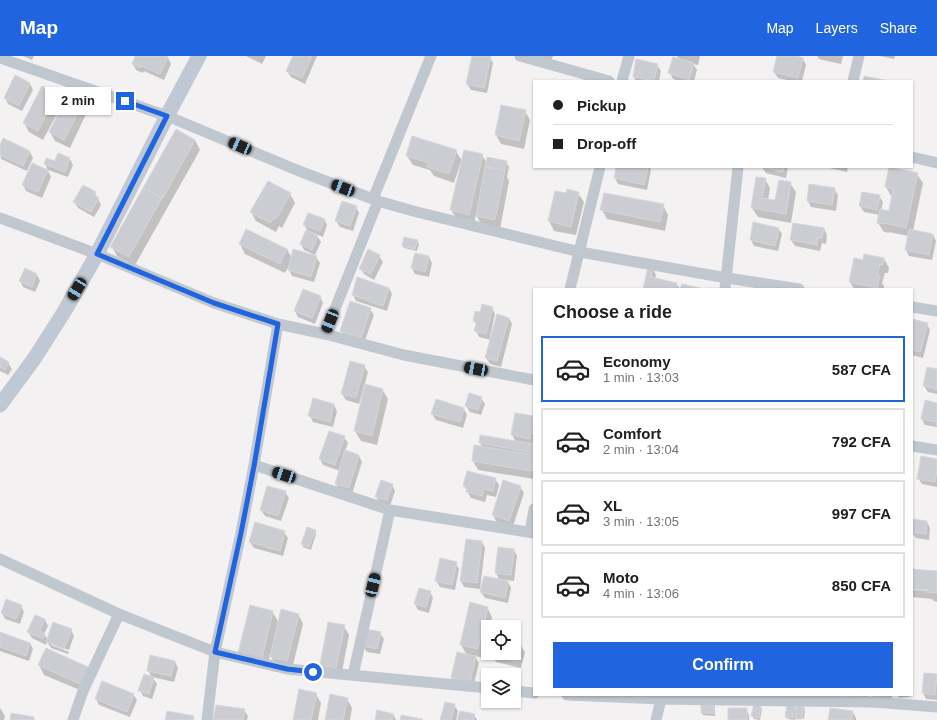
<!DOCTYPE html>
<html lang="en">
<head>
<meta charset="utf-8">
<style>
	body { margin:0; font-family:Helvetica,sans-serif; background:#f6f6f6; color:#202124; height:100vh; display:flex; flex-direction:column; font-size:15px; white-space:nowrap }
	* { box-sizing:border-box; margin:0 }
	p { font-size:13px; color:#757577 }
	.icon { flex:none; width:22px; height:22px; fill:none; stroke:currentColor; stroke-width:2; stroke-linecap:round; stroke-linejoin:round }
	.map { position:relative; flex:1; overflow:hidden }
	.panel { position:absolute; left:533px; top:232px; width:380px; height:408px; display:flex; flex-direction:column; background:#fff; border-radius:0px; box-shadow:0 1px 3px #0004 }
	.panel>* { flex:none }
	.top-card { position:absolute; left:533px; top:24px; width:380px; height:88px; border-radius:0px; box-shadow:0 1px 3px #0004; display:grid; align-content:center; height:88px; padding:0 20px; background:#fff }
	.fabs { position:absolute; left:481px; top:564px; display:grid; gap:8px }
	.fabs a { display:grid; place-items:center; width:40px; height:40px; border-radius:0px; background:#fff; box-shadow:0 1px 3px #0004; font-size:20px }
	.end { position:absolute; width:18px; height:18px; margin:-9px; border:5px solid #2064df; background:#fff; box-shadow:0 0 0 2px #fff }
	.from { border-radius:50% }
	.bubble { position:absolute; height:28px; border-radius:0px; background:#fff; box-shadow:0 1px 3px #0004; font-size:13px; font-weight:800; line-height:28px; text-align:center }
	.car { position:absolute; width:12px; height:24px; margin:-12px -6px; border-radius:5px; box-shadow:0 0 3px 1px #0007; background:linear-gradient(#222 24%,#8ab4d8 0 40%,#222 0 76%,#8ab4d8 0 86%,#222 0) }
	.top-card b { display:flex; align-items:center; gap:14px; height:38px; font-size:15px }
	.top-card b+b { border-top:1px solid #e0e0e0 }
	.top-card i { width:10px; height:10px; background:#202124 }
	ul { padding:0; list-style:none }
	li { display:flex; align-items:center; gap:12px; height:66px; margin:0 8px 6px; padding:0 12px; border:2px solid #e0e0e0; border-radius:0px }
	li div { flex:1 }
	li b { display:block; font-size:15px }
	li em { font-style:normal; font-weight:800 }
	li.on { border-color:#2064df }
	li>.icon { width:36px; height:36px; stroke-width:1.5 }
	h2 { padding:0 20px; font-size:18px; line-height:48px }
	.cta { display:flex; gap:8px; margin-top:auto; padding:8px 20px }
	.cta a { flex:1; height:46px; border-radius:0px; background:#2064df; color:#fff; font-size:16px; font-weight:800; line-height:46px; text-align:center }
	header { display:flex; align-items:center; gap:24px; box-sizing:border-box; height:56px; padding:0 20px; background:#2064df; color:#fff }
	header strong { font-size:19px }
	nav { display:flex; gap:22px; margin-inline-start:auto; font-size:14px }
	.map>svg:first-child { display:block }
	.shadow { fill:#0003 }
	.building { fill:#cbcdd3; stroke:#d5d7dc }
	.lines { fill:none; stroke-linecap:round; stroke-linejoin:round }
	.street { stroke:#c0c7cf; stroke-width:11 }
	.secondary { stroke:#c0c8d4; stroke-width:15 }
	.route { stroke:#2064df; stroke-width:5 }
</style>
</head>
<body>
<header>
<strong>Map</strong>
<nav><a>Map</a><a>Layers</a><a>Share</a></nav>
</header>
<div class="map">
<svg width="937" height="664" viewBox="0 0 937 664">
	<rect width="100%" height="100%" fill="#f3f1f1"/>
	<path class="shadow" d="M23,0H34L32,4Z
		M137,0H164L168,2L171,8L164,24L144,15L143,17L136,14L133,8Z
		M246,0H266L262,8Z
		M294,0H317L305,28L291,21L287,15Z
		M473,0L490,1L493,7L487,37L471,34L467,28Z
		M530,0H553L550,7Z
		M677,0H700L698,9L693,8L697,14L694,25H679L673,23L670,17L679,4Z
		M778,0H798L799,2L803,3L806,9L802,25H791L778,22L774,16Z
		M817,0H843L841,8L819,3Z
		M880,0H895L894,3Z
		M657,9L661,15L659,25H636L634,21Z
		M16,21L30,28L33,34L22,55L8,48L5,42Z
		M56,39L62,48L43,84L29,76L24,67Z
		M83,45L88,54L70,92L55,85L50,76Z
		M525,55L530,64L524,93L501,88L496,79Z
		M176,74L195,84L200,94L135,209L117,200L112,191Z
		M0,91L30,96L33,102L27,115L1,103Z
		M456,95L462,105L482,99L487,107L506,106L509,111L507,121L509,125L500,173L482,169L476,159L474,167L457,163L451,154L462,109L460,108L454,127L434,120L430,114L413,109L407,100Z
		M70,103L73,109L68,121L48,114L45,108L55,107Z
		M617,111H650L651,114L647,134L618,128L615,122Z
		M762,111H788L786,122L766,117Z
		M825,111H848L847,116Z
		M48,115L51,121L42,142L26,135L23,129Z
		M917,118L923,127L913,175L933,179L936,185L932,204L909,200L906,194L908,180L889,176V177L884,176L878,167L880,159L864,156L860,150L879,140L883,146L881,154L889,156L893,140H891L886,131Z
		M757,122L765,123L770,132L768,144L776,145L790,127L796,136L791,167L758,161L752,152Z
		M834,133L838,139L836,155L811,151L808,145Z
		M556,136L567,138L578,137L584,146L576,179L554,175L549,165Z
		M95,137L101,149L94,161L78,152L74,146Z
		M290,138L295,147L282,172L279,170L276,176L256,165L251,156Z
		M663,149L668,159L665,175L607,163L602,154Z
		M356,151L359,157L353,175L340,171L336,165Z
		M324,163L327,169L323,181L316,178L321,186L315,199L304,194L301,188L309,176L304,169Z
		M754,167L778,172L782,178L778,195L754,190L751,184Z
		M824,173L827,179L826,188L822,187L820,195L795,190L791,184Z
		M247,174L287,193L292,203L316,201L320,207L314,226L292,220L289,214L291,208H290L285,217L245,198L240,188Z
		M417,185L419,188L417,195L404,192L403,189Z
		M415,198L429,201L432,207L429,221L415,218L412,212Z
		M379,200L383,206L374,224L364,218L361,213Z
		M855,203L864,205L884,203L889,212L888,217H885L882,227L884,230V233H854L850,226Z
		M653,213L656,219L655,223L677,228L680,233H644Z
		M25,214L37,219L40,225L35,236L23,231L20,225Z
		M358,223L389,232L392,238L387,255L356,245L353,239Z
		M320,241L323,247L315,268L298,261L295,255Z
		M492,252L495,258L490,281H492L509,262L512,268L501,311L490,308L486,302L491,284L479,281L476,275L477,270L474,265L481,257Z
		M370,253L374,259L364,287L345,281L342,275Z
		M912,264L927,268L930,274L923,302L912,299Z
		M0,302L8,307L12,313L8,319L0,315Z
		M364,310L368,316L359,348L346,344L342,338Z
		M937,314V338L928,336L924,330Z
		M382,333L388,343L377,389L361,385L355,375Z
		M481,342L485,348L481,359L470,356L466,350Z
		M314,344L334,349L337,355L333,371L313,366L310,360Z
		M937,348V371L925,369L922,363Z
		M464,353L467,359L463,372L436,364L432,358Z
		M534,361L533,389L534,423L478,414L473,405L482,391L480,387L516,386L512,379Z
		M344,381L348,387L345,395L359,400L362,406L352,438L339,434L336,428L340,415L323,409L320,403Z
		M937,404V431L922,428L918,422Z
		M495,423L499,429L496,441L487,439L485,446L471,442L464,430Z
		M392,429L395,435L390,450L380,447L376,441Z
		M520,431L524,437L513,470L496,465L493,459Z
		M285,436L289,442L281,465L265,460L261,454Z
		M914,464L927,466L930,472L929,484L916,482L912,476Z
		M315,475L316,478L311,494L303,491L302,488Z
		M284,476L288,482L283,500L254,492L250,486Z
		M482,486L485,492L480,533L464,531L461,525Z
		M514,494L517,500L514,525L499,523L496,517Z
		M456,507L459,513L455,534L440,531L436,525Z
		M912,514L937,516V546L934,545L932,543L912,541V534L932,535L933,533L912,532Z
		M485,521L508,526L511,532L508,547L485,542L481,536Z
		M430,536L433,542L429,557L418,554L415,548Z
		M21,550L24,556L20,568L5,563L2,557Z
		M487,551L492,561L490,571H488V579L483,602L475,600L479,607L473,632L456,628L452,622L467,599L461,589Z
		M272,555L279,567L298,558L303,568L292,613L276,610L270,598L267,611L245,606Z
		M35,560L45,564L48,570L44,578L48,584L71,574L74,580L69,594L51,587V589L69,596L68,598L51,592L47,586L46,589L32,582L28,576Z
		M344,570L349,579L341,621L326,618L321,609Z
		M0,577L30,587L33,593L29,605L0,595Z
		M380,577L384,583L380,598L367,596L363,590Z
		M514,589L521,590L525,596L521,612L496,606L493,600L494,597H514Z
		M175,606L178,612L174,626L152,621L157,628L152,643L143,640L140,634L152,622L148,614Z
		M39,609L89,612L87,637L44,619Z
		M925,618L937,619V644L926,643L923,637Z
		M485,619L488,620V634L484,628Z
		M133,638L137,644L130,661L99,649L96,643Z
		M316,638L321,647L318,664H294Z
		M800,639H818V641L803,644Z
		M824,639H843V644L827,643Z
		M849,639H868V646L853,645Z
		M871,639H892V648H876Z
		M897,639H909L910,641L899,642Z
		M347,643L352,652L350,664H326Z
		M714,647L715,650V660L703,659L702,657Z
		M454,649L458,655L456,664H441Z
		M761,650L762,653L760,664L754,663L752,660Z
		M803,650L805,653L804,663L797,662V663L795,660V664L788,663L786,660L795,651L797,655Z
		M0,652L5,660L4,664H0Z
		M746,653L749,659V664H729Z
		M244,654L248,660L247,664H214Z
		M853,656L856,662V664H829Z
		M393,658L396,664H376Z
		M474,659L477,664H458Z"/>
	<path class="building" d="M135,0H167L168,1L160,18L141,10L140,12L132,8Z
		M293,0H312L302,22L286,15Z
		M472,0H491L484,32L466,28Z
		M777,0H797L803,2L798,22L773,16Z
		M673,1L694,7L689,24L668,17Z
		M636,3L658,8L654,25L633,21Z
		M15,19L30,27L19,50L4,42Z
		M864,20L889,25H863Z
		M42,30L57,38L38,75L23,67Z
		M68,37L84,45L64,84L49,76Z
		M501,49L526,54L519,85L495,79Z
		M176,73L195,84L163,142L143,132Z
		M412,80L457,94L449,118L427,111L429,107L406,100Z
		M3,82L30,95L23,110L0,99V89Z
		M464,94L483,98L469,159L450,154Z
		M58,97L70,102L65,116L44,108L46,102L55,105Z
		M487,101L507,105L505,114L485,111Z
		M32,107L48,114L38,136L22,129Z
		M485,111L505,114L495,164L476,160Z
		M616,111H648L644,129L614,122Z
		M762,111H784L783,116Z
		M889,111L918,117L906,172L884,167V168L877,167L880,153L889,155L893,133L885,131Z
		M756,121L766,122L762,142L775,144L779,124L791,126L786,158L751,152Z
		M268,125L291,137L276,163L274,162L270,167L250,156Z
		M809,128L835,132L832,149L807,145Z
		M83,129L96,136L94,139L99,142L91,156L73,146Z
		M143,132L162,142L129,201L110,191Z
		M567,133L579,136L571,171L548,165L555,135L566,137Z
		M862,136L880,139L877,154L859,150Z
		M604,137L664,148L660,166L600,154Z
		M342,145L357,150L350,170L335,165Z
		M308,157L325,163L320,175L303,169Z
		M753,166L779,172L775,190L750,184Z
		M793,167L824,172L822,182H818L817,189L790,184Z
		M246,173L287,193L280,208L239,188Z
		M909,173L933,178L929,199L905,194Z
		M306,174L318,179L312,194L300,188Z
		M404,181L418,184L415,193L402,190Z
		M293,193L317,200L311,221L288,214Z
		M368,193L380,199L371,218L359,213Z
		M415,197L429,200L425,216L411,212Z
		M864,198L884,202L883,209L880,208L877,220H880L877,232L849,226L854,202L863,204Z
		M648,211L653,212L651,221L677,227L676,233H643Z
		M25,212L37,218L32,231L19,225Z
		M357,221L389,232L383,250L352,239Z
		M682,228L700,232V233H680Z
		M303,233L321,240L312,262L294,255Z
		M350,245L371,252L361,282L340,275Z
		M482,248L493,251L486,278L474,275L477,266L473,265L475,255L480,256Z
		M497,258L509,262L497,305L485,302Z
		M912,263L928,267L920,296L912,294Z
		M0,301L9,306L5,314L0,311Z
		M350,305L365,309L356,342L341,338Z
		M927,311L937,313V334L934,333V332L923,330Z
		M365,328L383,333L372,380L354,375Z
		M469,337L482,341L478,354L465,350Z
		M313,342L334,348L330,366L308,360Z
		M436,343L464,352L460,366L431,358Z
		M925,344L937,347V369H936V366L921,363Z
		M515,357L534,360V378L531,377L530,383L511,379Z
		M329,375L345,380L335,409L319,403Z
		M480,379L534,388V397L479,387Z
		M474,389L534,399L532,415L472,405Z
		M345,394L359,399L349,432L335,428Z
		M921,400L937,403V415L935,426L917,423Z
		M467,415L496,422L493,435L484,433L482,440L466,436L467,431L463,430Z
		M381,424L393,428L387,444L375,441Z
		M503,424L521,430L509,465L492,459Z
		M267,430L286,435L278,460L260,454Z
		M913,463L927,465L926,478L912,476Z
		M255,466L285,475L280,495L249,486Z
		M307,471L316,474L309,491L301,488Z
		M466,483L482,485L477,527L460,525Z
		M498,491L514,493L511,519L495,517Z
		M440,502L457,506L452,529L435,525Z
		M912,513L937,515V537L927,536L928,534L912,533Z
		M484,520L508,525L505,542L480,536Z
		M419,532L431,535L426,551L414,548Z
		M6,543L22,549L16,563L1,557Z
		M470,546L488,551L478,593L460,589Z
		M250,549L273,555L262,602L238,597Z
		M281,553L299,558L287,605L270,601Z
		M35,559L45,563L40,575L45,578L43,583L27,576Z
		M53,566L72,573L64,593L46,586Z
		M328,566L345,569L336,612L320,609Z
		M366,573L381,576L377,593L362,590Z
		M0,576L30,587L26,600L0,591Z
		M514,588L522,590L518,606L492,600L493,597H514Z
		M46,592L90,612L82,629L38,609Z
		M457,596L476,600L470,626L451,622Z
		M150,599L175,605L171,620L147,615Z
		M924,617L937,618L935,639L922,637Z
		M144,618L154,621L149,638L138,635Z
		M102,625L134,638L127,656L95,643Z
		M299,633L317,637L311,664H293Z
		M330,638L348,642L343,664H325Z
		M445,646L455,648L451,664H440Z
		M701,646H714V657H701Z
		M754,648L761,649L759,662L751,660Z
		M787,648L795,650L793,662L785,661Z
		M216,649L245,653L243,664H213Z
		M797,649H804L802,663H795Z
		M728,652H747V664H728Z
		M830,652L853,655L852,664H828Z
		M377,654L393,658L392,664H375Z
		M167,655L194,660L193,664H165Z
		M460,655L475,658L473,664H457Z
		M11,657L34,661V664H10Z
		M401,659L422,663V664H400Z"/>
	<g class="lines">
		<path class="street" d="M520,0L609,25
			M0,2L167,60L299,115L378,145L413,155L580,196L727,222L799,233
			M622,25L629,0
			M853,25L859,0
			M912,101L937,107
			M373,143L431,0
			M0,162L97,198L214,247L278,268L325,278L404,299L534,324
			M570,233L600,111
			M725,233L738,111
			M912,251L937,255
			M325,278L378,145
			M912,390L937,394
			M254,409L390,454L534,477
			M530,476L534,453
			M0,503L119,558L215,596L287,613L488,632
			M353,619L390,454
			M514,635L534,637
			M567,639L661,643L873,646L937,651
			M73,664L83,635L119,558
			M207,664L215,596L241,477L254,409L278,268
			M656,664L662,639"/>
		<path class="secondary" d="M0,349L34,303L64,256L97,198L167,60L199,0"/>
	</g>
	<g class="lines">
		<path class="route" d="M125,45L167,60L97,198L214,247L278,268L254,410L241,477L215,596L287,613L313,616"/>
	</g>
</svg>
<div class="fabs">
<a><svg class="icon" aria-label="locate" viewBox="0 0 24 24"><circle cx="12" cy="12" r="6"/><path d="M12 2v4M12 18v4M2 12h4M18 12h4"/></svg></a>
<a><svg class="icon" aria-label="layers" viewBox="0 0 24 24"><path d="M12 4l9 5-9 5-9-5zM3 14l9 5 9-5"/></svg></a>
</div>
<i class="end from" style="left:313px;top:616px"></i>
<i class="end" style="left:125px;top:45px"></i>
<div class="bubble" style="left:45px;top:31px;width:66px">2 min</div>
<i class="car" style="left:240px;top:90px;rotate:293deg"></i>
<i class="car" style="left:343px;top:132px;rotate:291deg"></i>
<i class="car" style="left:77px;top:233px;rotate:211deg"></i>
<i class="car" style="left:330px;top:265px;rotate:202deg"></i>
<i class="car" style="left:476px;top:313px;rotate:281deg"></i>
<i class="car" style="left:284px;top:419px;rotate:288deg"></i>
<i class="car" style="left:373px;top:529px;rotate:13deg"></i>
<div class="top-card">
<b><i class="from"></i>Pickup</b>
<b><i></i>Drop-off</b>
</div>
<section class="panel">
<h2>Choose a ride</h2>
<ul>
<li class="on"><svg class="icon" aria-label="car" viewBox="0 0 24 24"><path d="M5 17H2v-5l4-1 3-4h7l3 4 3 1v5h-3M9 17h6M6 11h13"/><circle cx="7" cy="17" r="2"/><circle cx="17" cy="17" r="2"/></svg><div><b>Economy</b><p>1 min · 13:03</p></div><em>587 CFA</em></li>
<li><svg class="icon" aria-label="car" viewBox="0 0 24 24"><path d="M5 17H2v-5l4-1 3-4h7l3 4 3 1v5h-3M9 17h6M6 11h13"/><circle cx="7" cy="17" r="2"/><circle cx="17" cy="17" r="2"/></svg><div><b>Comfort</b><p>2 min · 13:04</p></div><em>792 CFA</em></li>
<li><svg class="icon" aria-label="car" viewBox="0 0 24 24"><path d="M5 17H2v-5l4-1 3-4h7l3 4 3 1v5h-3M9 17h6M6 11h13"/><circle cx="7" cy="17" r="2"/><circle cx="17" cy="17" r="2"/></svg><div><b>XL</b><p>3 min · 13:05</p></div><em>997 CFA</em></li>
<li><svg class="icon" aria-label="car" viewBox="0 0 24 24"><path d="M5 17H2v-5l4-1 3-4h7l3 4 3 1v5h-3M9 17h6M6 11h13"/><circle cx="7" cy="17" r="2"/><circle cx="17" cy="17" r="2"/></svg><div><b>Moto</b><p>4 min · 13:06</p></div><em>850 CFA</em></li>
</ul>
<div class="cta"><a>Confirm</a></div>
</section>
</div>
</body>
</html>
